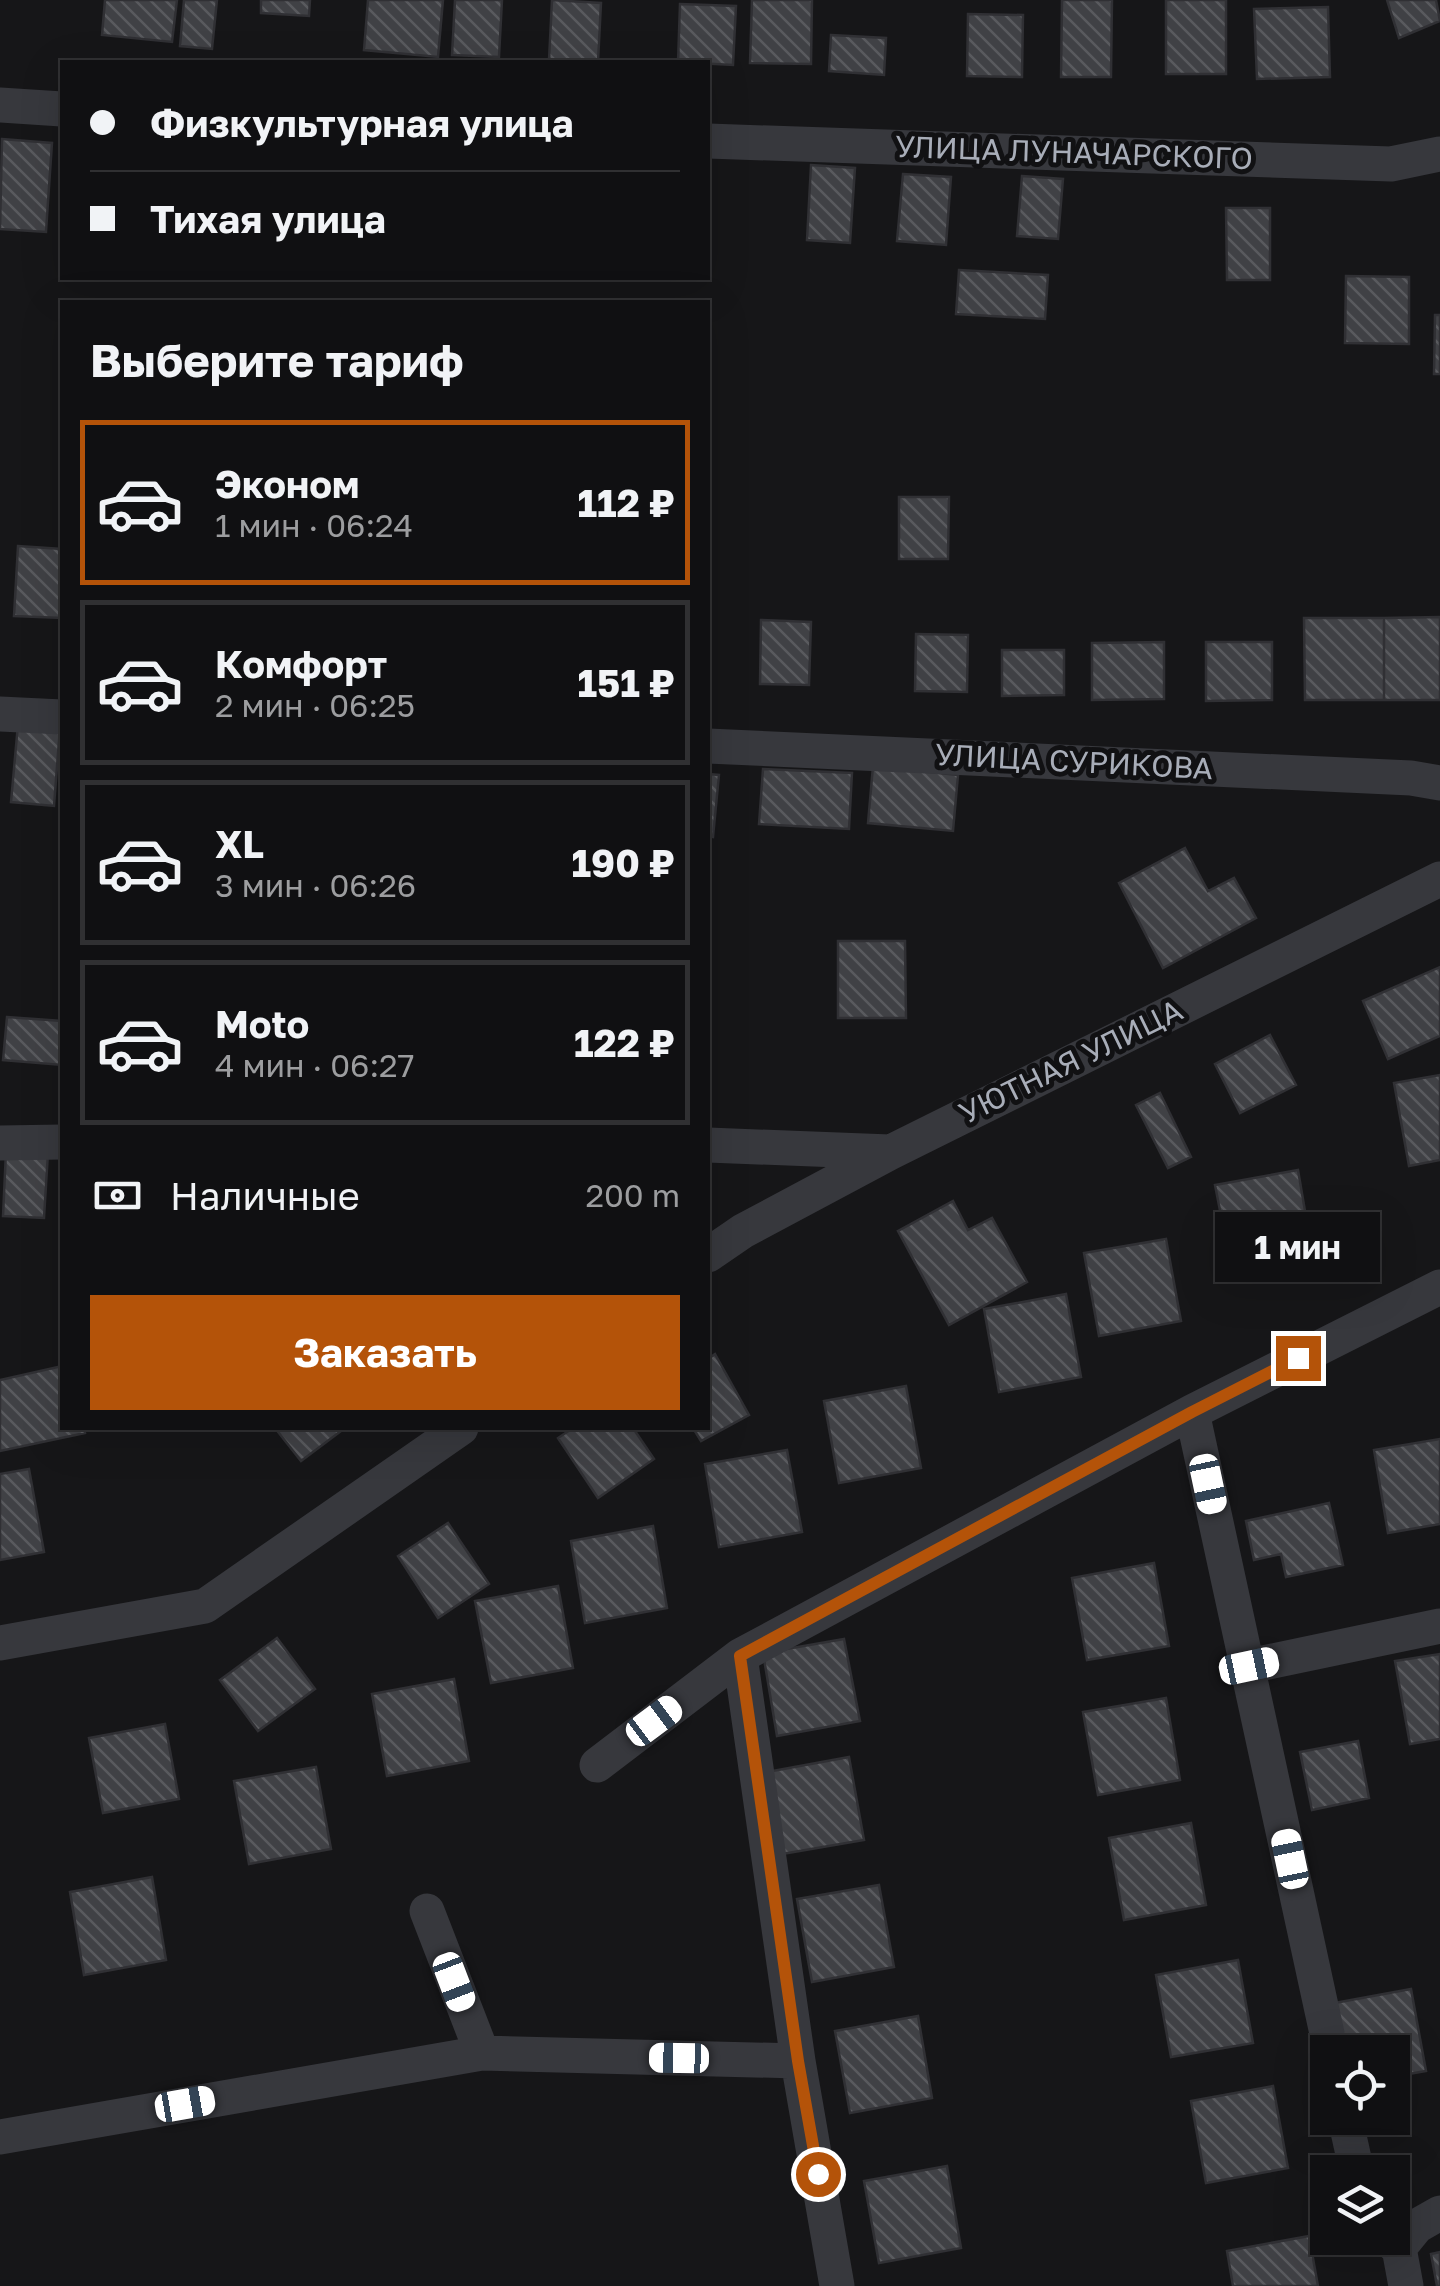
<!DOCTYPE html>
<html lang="ru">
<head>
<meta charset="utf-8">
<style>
	body { margin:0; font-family:"Golos Text",sans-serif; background:#1e1e20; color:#f1f3f6; height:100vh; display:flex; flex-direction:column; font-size:38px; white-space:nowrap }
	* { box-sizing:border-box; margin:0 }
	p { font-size:32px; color:#9c9d9f }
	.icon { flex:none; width:55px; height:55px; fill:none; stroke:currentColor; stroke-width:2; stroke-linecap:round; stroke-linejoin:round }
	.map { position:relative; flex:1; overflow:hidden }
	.panel { position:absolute; left:60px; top:300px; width:650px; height:1130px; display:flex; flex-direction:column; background:#101012; border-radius:0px; box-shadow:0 10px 40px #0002,0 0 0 2px #303032 }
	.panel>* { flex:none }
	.banner { position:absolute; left:60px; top:60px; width:650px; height:220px; border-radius:0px; box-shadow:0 10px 40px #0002,0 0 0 2px #303032; display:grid; align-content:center; height:220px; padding:0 30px; background:#101012 }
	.buttons { position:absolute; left:1310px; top:2035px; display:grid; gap:20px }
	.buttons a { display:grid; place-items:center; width:100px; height:100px; border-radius:0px; background:#101012; box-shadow:0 10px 40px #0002,0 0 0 2px #303032; font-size:50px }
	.end { position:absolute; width:45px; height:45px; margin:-22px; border:12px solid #b45309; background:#fff; box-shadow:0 0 0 5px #fff }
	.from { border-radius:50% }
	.bubble { position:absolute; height:70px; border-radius:0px; background:#101012; box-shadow:0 10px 40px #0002,0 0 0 2px #303032; font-size:32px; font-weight:700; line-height:70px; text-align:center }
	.car { position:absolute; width:30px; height:60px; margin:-30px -15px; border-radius:12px; box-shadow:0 0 8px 2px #0007; background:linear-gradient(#fff 24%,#345 0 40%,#fff 0 76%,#345 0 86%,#fff 0) }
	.banner b { display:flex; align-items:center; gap:35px; height:95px; font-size:38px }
	.banner b+b { border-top:2px solid #303032 }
	.banner i { width:25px; height:25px; background:#f1f3f6 }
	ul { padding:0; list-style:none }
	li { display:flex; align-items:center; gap:30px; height:165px; margin:0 20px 15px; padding:0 10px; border:5px solid #303032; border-radius:0px }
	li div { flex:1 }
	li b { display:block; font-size:38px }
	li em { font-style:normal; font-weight:700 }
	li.on { border-color:#b45309 }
	li>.icon { width:90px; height:90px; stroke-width:1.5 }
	h2 { padding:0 30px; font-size:45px; line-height:120px }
	.pay { display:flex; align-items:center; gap:25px; height:110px; padding:0 30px; font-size:38px }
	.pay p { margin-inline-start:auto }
	.primary-button { display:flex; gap:20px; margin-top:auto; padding:20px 30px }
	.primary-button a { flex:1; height:115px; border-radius:0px; background:#b45309; color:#fff; font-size:40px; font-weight:700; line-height:115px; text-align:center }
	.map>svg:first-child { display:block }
	.building { fill:url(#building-back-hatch); stroke:#303034; stroke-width:2.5 }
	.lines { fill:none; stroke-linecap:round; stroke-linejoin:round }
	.minor { stroke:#37383d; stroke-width:35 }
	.route { stroke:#b45309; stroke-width:12 }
	.labels { text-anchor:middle; stroke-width:10; stroke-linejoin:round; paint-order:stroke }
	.street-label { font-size:30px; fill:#a8adb8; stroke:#111113 }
</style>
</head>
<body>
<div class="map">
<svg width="1440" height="2286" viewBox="0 0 1440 2286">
	<defs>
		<pattern id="building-back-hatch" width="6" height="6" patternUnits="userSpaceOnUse" patternTransform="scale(2.5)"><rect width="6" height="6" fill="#404145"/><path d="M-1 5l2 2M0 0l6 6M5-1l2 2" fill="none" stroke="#595a5e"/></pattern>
	</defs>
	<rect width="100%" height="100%" fill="#161618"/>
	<path class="building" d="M105,0H177L172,42L102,35Z
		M184,0H217L212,49L180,46Z
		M261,0H310L309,16L261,13Z
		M368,0H443L438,57L364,50Z
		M455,0H502L499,57L452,55Z
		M552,0L601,3L598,62L549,60Z
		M752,0H812L811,64L750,63Z
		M1062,0H1112L1111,77H1061Z
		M1166,0H1226V74H1166Z
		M1387,0H1436L1440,21L1399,38Z
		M680,4L736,6L733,65L678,62Z
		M1328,7L1330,77L1257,79L1254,9Z
		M968,14L1023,15L1022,77L967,76Z
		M831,35L886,38L884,75L829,71Z
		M2,139L52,143L46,232L0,229Z
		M811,165L855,168L850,243L807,240Z
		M903,174L951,177L946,245L897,241Z
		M1022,176L1063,179L1058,239L1017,236Z
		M1226,208H1270V280H1227Z
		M959,270L1048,275L1045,319L956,314Z
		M1346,276L1409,277V344L1345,343Z
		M1435,315H1440V374H1434Z
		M899,497H949L948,559H899Z
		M18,546L62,549V618L14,616Z
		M1440,617V700H1384V618Z
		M1304,618H1384V700H1305Z
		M761,620L811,622L809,685L760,684Z
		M916,634L968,635L967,692L915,691Z
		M1164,642V699L1092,700V643Z
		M1206,642H1272V700L1206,701Z
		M1002,650H1064V695L1002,696Z
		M18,724L60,728L54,806L11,802Z
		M873,766L958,775L953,831L868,823Z
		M763,769L852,773L849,829L759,824Z
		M708,774L719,775L713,837L708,836Z
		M1185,848L1208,891L1234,878L1256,918L1163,968L1119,883Z
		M838,941H905L906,1018H838Z
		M1440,967V1036L1388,1059L1363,1001Z
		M7,1017L62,1021V1065L3,1060Z
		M1270,1035L1296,1085L1240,1113L1215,1064Z
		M1440,1075V1160L1409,1166L1394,1083Z
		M1160,1093L1191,1157L1168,1168L1136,1105Z
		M6,1151L48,1153L44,1218L3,1216Z
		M1298,1170L1312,1252L1231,1267L1215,1185Z
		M953,1201L968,1230L992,1218L1027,1282L949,1325L898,1231Z
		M1166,1239L1181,1321L1099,1336L1084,1253Z
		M1066,1294L1081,1377L999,1392L984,1309Z
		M715,1354L749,1415L701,1441L693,1428H708V1359Z
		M62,1366V1428H84L85,1433L0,1451V1380Z
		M906,1386L921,1468L839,1483L824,1401Z
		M275,1428H345L301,1461Z
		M573,1428H633L654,1459L598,1498L558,1438Z
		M1440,1439V1524L1388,1533L1374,1450Z
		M787,1450L802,1532L719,1547L705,1464Z
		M29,1469L44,1552L0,1560V1474Z
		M1329,1503L1343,1565L1286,1577L1281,1554L1254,1560L1246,1521Z
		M448,1523L489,1584L438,1618L398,1556Z
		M653,1526L667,1608L585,1623L571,1541Z
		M1154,1563L1169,1646L1087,1660L1072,1578Z
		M558,1586L573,1668L491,1683L475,1601Z
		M277,1638L315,1689L258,1731L220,1680Z
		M844,1639L860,1721L777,1736L763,1653Z
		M1440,1654V1739L1410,1744L1395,1661Z
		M454,1679L469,1761L387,1776L372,1694Z
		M1166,1698L1180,1780L1098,1795L1083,1712Z
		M165,1724L179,1799L103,1813L89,1738Z
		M1358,1741L1369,1798L1312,1810L1300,1752Z
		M849,1757L864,1840L782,1854L767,1772Z
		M316,1767L331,1849L249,1864L234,1781Z
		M1191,1823L1206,1905L1124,1920L1109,1838Z
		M152,1877L166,1960L84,1975L70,1892Z
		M879,1885L894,1967L812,1982L797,1899Z
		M1238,1960L1253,2043L1171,2057L1156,1975Z
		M1411,1989L1426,2071L1392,2077V2052H1338L1329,2004Z
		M918,2016L932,2098L850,2113L835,2031Z
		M1273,2086L1288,2168L1206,2183L1191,2101Z
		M947,2166L961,2248L879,2263L864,2181Z
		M1309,2236L1318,2286H1233L1227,2251Z
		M1440,2252V2286H1437L1431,2254Z"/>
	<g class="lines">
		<path class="minor" d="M0,105L62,109
			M708,141L1391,164L1440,154
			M0,714L62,717
			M708,746L1411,778L1440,783
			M0,1143L62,1142
			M708,1145L890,1152
			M708,1255L743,1231L891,1152L1440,879
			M1192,1412L1331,2052
			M0,1643L205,1606L461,1428
			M740,1656L798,2061L837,2286
			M1249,1666L1440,1626
			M597,1765L740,1656L1192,1412L1440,1287
			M427,1911L482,2053
			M1345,2118L1357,2172
			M0,2137L482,2053L798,2061
			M1385,2238L1399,2248L1406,2286
			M1399,2248L1417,2226L1440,2213"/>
	</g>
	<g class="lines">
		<path class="route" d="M818,2174L798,2061L740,1656L1192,1412L1298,1358"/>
	</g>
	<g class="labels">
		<g class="street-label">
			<text transform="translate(1074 153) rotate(2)" y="10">УЛИЦА ЛУНАЧАРСКОГО</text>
			<text transform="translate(1074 762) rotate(3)" y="10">УЛИЦА СУРИКОВА</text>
			<text transform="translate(1071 1062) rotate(-26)" y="10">УЮТНАЯ УЛИЦА</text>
		</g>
	</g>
</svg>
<div class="buttons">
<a><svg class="icon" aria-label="locate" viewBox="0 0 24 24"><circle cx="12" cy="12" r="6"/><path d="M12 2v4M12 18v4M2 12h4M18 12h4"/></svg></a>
<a><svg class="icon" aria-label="layers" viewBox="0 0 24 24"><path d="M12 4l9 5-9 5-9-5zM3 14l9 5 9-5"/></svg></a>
</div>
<i class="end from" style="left:818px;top:2174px"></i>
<i class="end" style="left:1298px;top:1358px"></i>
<div class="bubble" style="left:1215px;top:1212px;width:165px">1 мин</div>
<i class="car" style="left:1208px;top:1484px;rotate:168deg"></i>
<i class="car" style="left:1249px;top:1666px;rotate:78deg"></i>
<i class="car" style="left:654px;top:1721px;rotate:53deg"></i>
<i class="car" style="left:1290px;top:1859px;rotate:348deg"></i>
<i class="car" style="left:454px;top:1982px;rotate:159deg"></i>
<i class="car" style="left:679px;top:2058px;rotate:271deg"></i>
<i class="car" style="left:185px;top:2104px;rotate:80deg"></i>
<div class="banner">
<b><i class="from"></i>Физкультурная улица</b>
<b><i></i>Тихая улица</b>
</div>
<section class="panel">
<h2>Выберите тариф</h2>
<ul>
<li class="on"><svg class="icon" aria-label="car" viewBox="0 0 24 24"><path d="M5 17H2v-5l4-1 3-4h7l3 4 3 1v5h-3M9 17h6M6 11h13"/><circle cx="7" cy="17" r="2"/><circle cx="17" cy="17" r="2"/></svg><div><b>Эконом</b><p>1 мин · 06:24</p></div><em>112 ₽</em></li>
<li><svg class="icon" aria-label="car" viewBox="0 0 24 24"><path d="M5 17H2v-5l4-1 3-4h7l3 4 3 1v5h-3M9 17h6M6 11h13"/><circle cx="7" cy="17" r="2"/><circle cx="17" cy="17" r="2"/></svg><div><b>Комфорт</b><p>2 мин · 06:25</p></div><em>151 ₽</em></li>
<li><svg class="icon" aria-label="car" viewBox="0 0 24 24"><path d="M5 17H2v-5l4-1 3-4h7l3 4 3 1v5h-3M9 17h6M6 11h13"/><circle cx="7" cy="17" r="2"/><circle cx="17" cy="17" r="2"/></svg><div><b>XL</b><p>3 мин · 06:26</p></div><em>190 ₽</em></li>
<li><svg class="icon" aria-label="car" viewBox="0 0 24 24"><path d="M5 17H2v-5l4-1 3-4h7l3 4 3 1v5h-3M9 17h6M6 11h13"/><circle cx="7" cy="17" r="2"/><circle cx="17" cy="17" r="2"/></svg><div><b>Moto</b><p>4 мин · 06:27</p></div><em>122 ₽</em></li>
</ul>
<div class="pay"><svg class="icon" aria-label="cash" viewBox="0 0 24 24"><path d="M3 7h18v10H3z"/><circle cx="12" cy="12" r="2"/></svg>Наличные<p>200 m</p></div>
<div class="primary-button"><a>Заказать</a></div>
</section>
</div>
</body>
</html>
